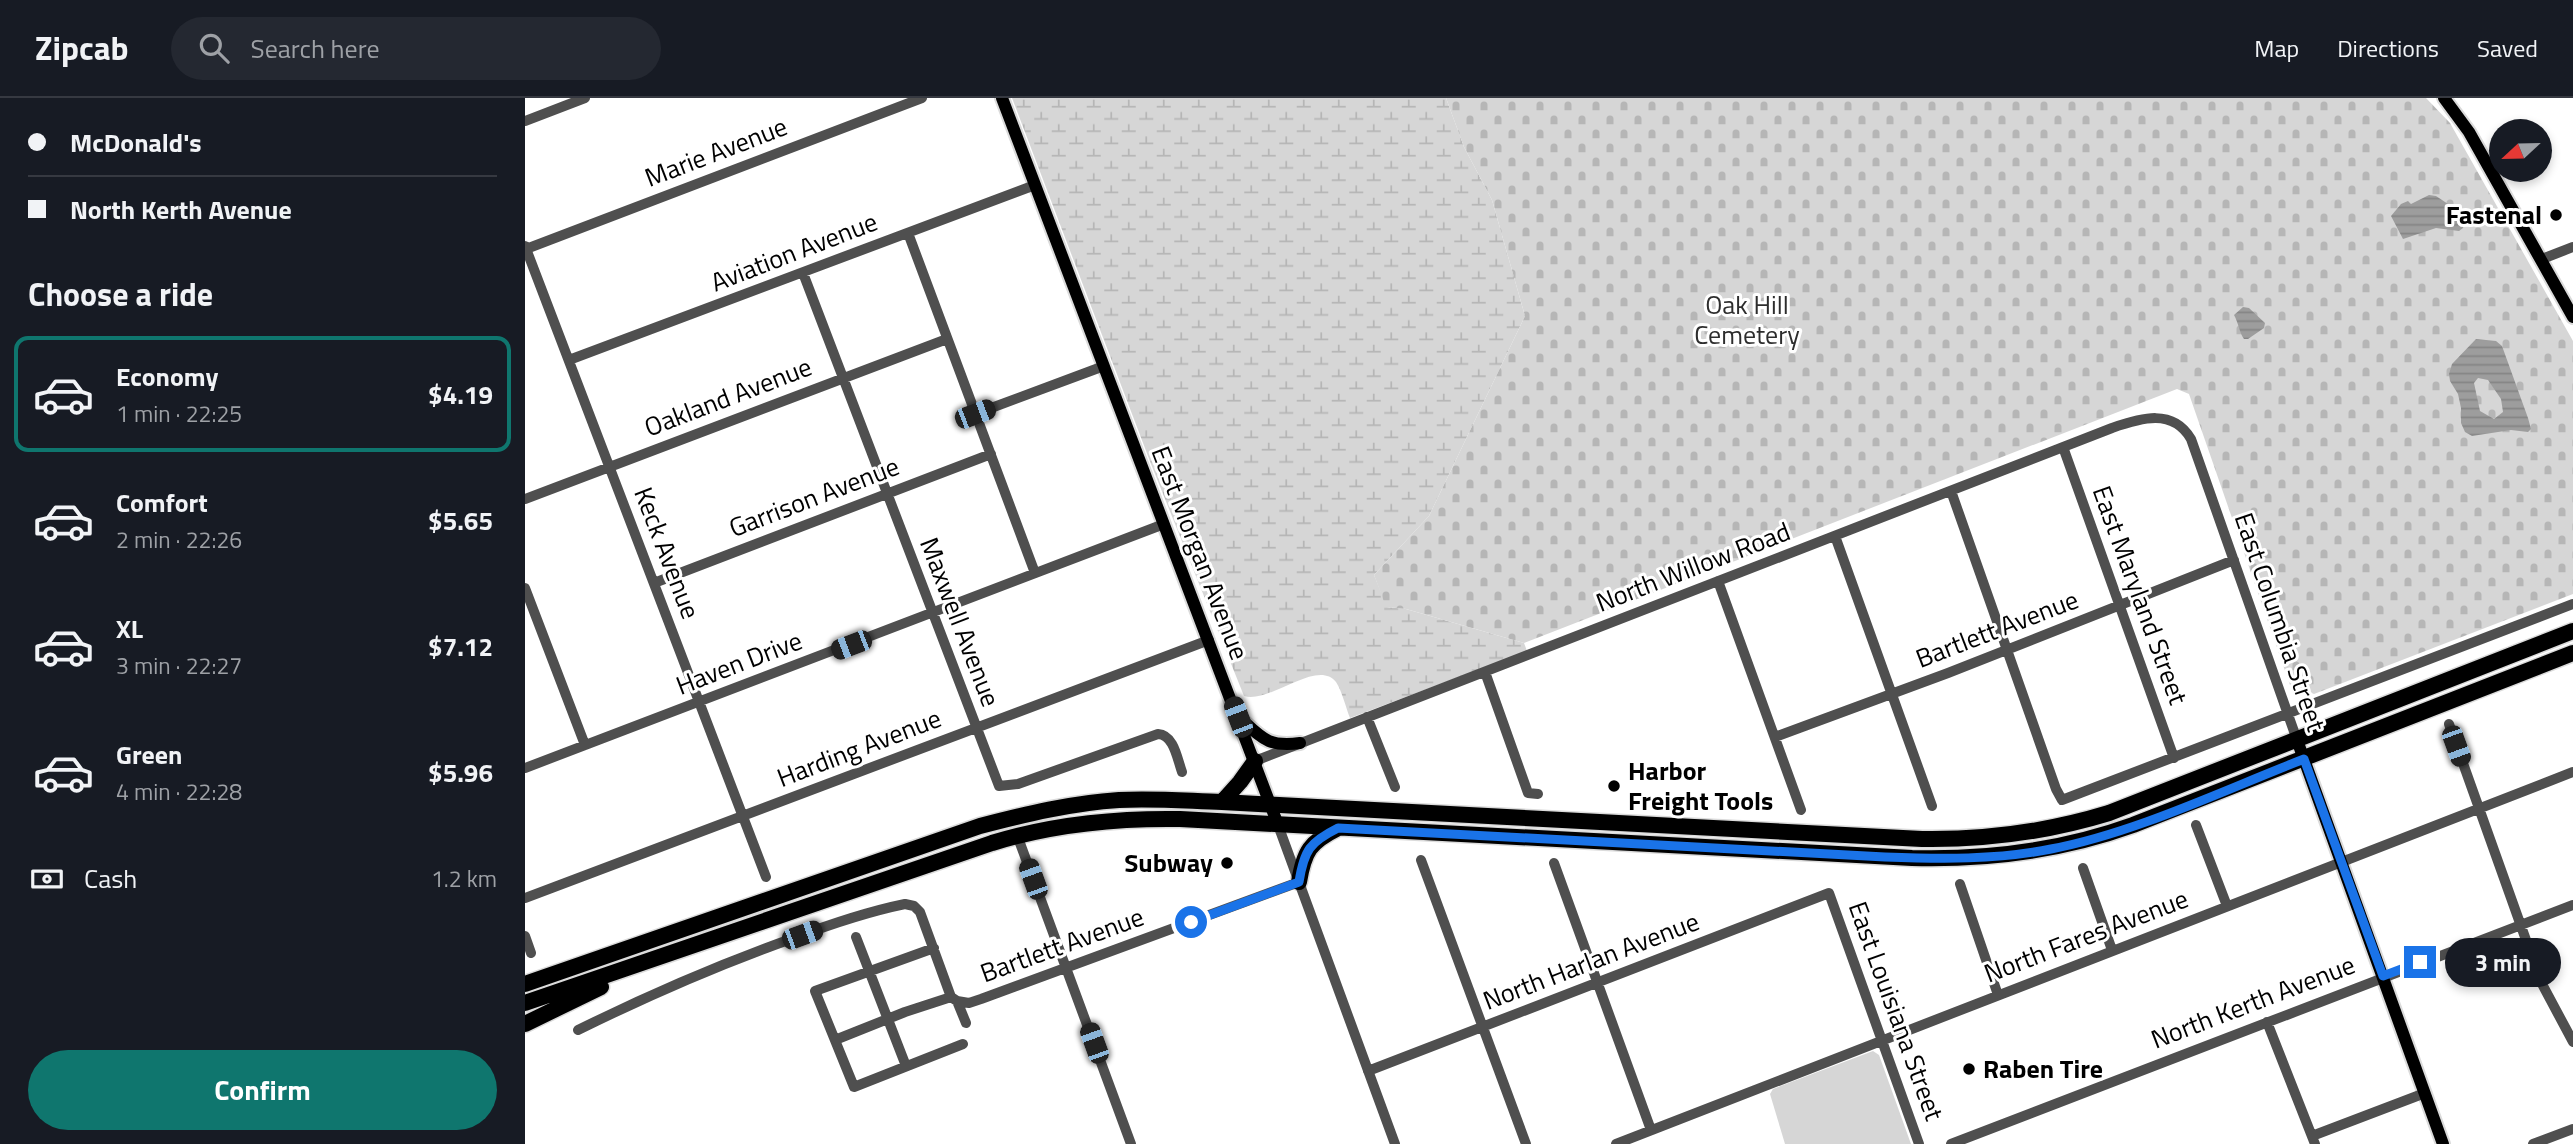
<!DOCTYPE html>
<html lang="en">
<head>
<meta charset="utf-8">
<style>
	body { margin:0; font-family:"Titillium Web",sans-serif; background:#242831; color:#f1f3f6; height:100vh; display:flex; flex-direction:column; font-size:26px; white-space:nowrap }
	* { box-sizing:border-box; margin:0 }
	p { font-size:23px; color:#9ea1a6 }
	.icon { flex:none; width:38px; height:38px; fill:none; stroke:currentColor; stroke-width:2; stroke-linecap:round; stroke-linejoin:round }
	.map { position:relative; flex:1; overflow:hidden }
	.drawer { display:flex; flex-direction:column; background:#171b24; width:525px }
	.drawer>* { flex:none }
	.banner { display:grid; align-content:center; height:154px; padding:0 28px; background:#171b24 }
	.needle { width:46px; rotate:248deg }
	.fabs { position:absolute; left:1964px; top:21px; display:grid; gap:14px }
	.fabs a { display:grid; place-items:center; width:63px; height:63px; border-radius:50%; background:#171b24; box-shadow:0 4px 10px #0003; font-size:35px }
	.end { position:absolute; width:32px; height:32px; margin:-16px; border:9px solid #1a73e8; background:#fff; box-shadow:0 0 0 4px #fff }
	.from { border-radius:50% }
	.bubble { position:absolute; height:49px; border-radius:24px; background:#171b24; box-shadow:0 4px 10px #0003; font-size:23px; font-weight:700; line-height:49px; text-align:center }
	.car { position:absolute; width:21px; height:42px; margin:-21px -10px; border-radius:9px; box-shadow:0 0 5px 2px #0007; background:linear-gradient(#222 24%,#8ab4d8 0 40%,#222 0 76%,#8ab4d8 0 86%,#222 0) }
	.banner b { display:flex; align-items:center; gap:24px; height:66px; font-size:26px }
	.banner b+b { border-top:2px solid #363941 }
	.banner i { width:18px; height:18px; background:#f1f3f6 }
	ul { padding:0; list-style:none }
	li { display:flex; align-items:center; gap:21px; height:116px; margin:0 14px 10px; padding:0 14px; border:4px solid transparent; border-radius:14px }
	li div { flex:1 }
	li b { display:block; font-size:26px }
	li em { font-style:normal; font-weight:700 }
	li.active { border-color:#0f766e }
	li>.icon { width:63px; height:63px; stroke-width:1.5 }
	h2 { padding:0 28px; font-size:32px; line-height:84px }
	.pay { display:flex; align-items:center; gap:18px; height:77px; padding:0 28px; font-size:26px }
	.pay p { margin-inline-start:auto }
	.cta { display:flex; gap:14px; margin-top:auto; padding:14px 28px }
	.cta a { flex:1; height:80px; border-radius:42px; background:#0f766e; color:#fff; font-size:28px; font-weight:700; line-height:80px; text-align:center }
	header { display:flex; align-items:center; gap:42px; box-sizing:border-box; height:98px; padding:0 35px; background:#171b24; border-bottom:2px solid #363941 }
	header strong { font-size:33px }
	nav { display:flex; gap:38px; margin-inline-start:auto; font-size:24px }
	.search { width:490px; height:63px; background:#242831; display:flex; align-items:center; gap:18px; box-sizing:border-box; padding:0 24px; border-radius:38px; color:#9ea1a6; font-size:26px }
	main { display:flex; flex:1; min-height:0 }
	.map>svg:first-child { display:block }
	.grass { fill:#d6d6d6 }
	.wetland { fill:url(#wetland-marsh) }
	.cemetery { fill:url(#cemetery-stones) }
	.water { fill:url(#water-rules); fill-rule:evenodd }
	.lines { fill:none; stroke-linecap:round; stroke-linejoin:round }
	.major-casing { stroke:#dbdbdb; stroke-width:16 }
	.highway-casing { stroke:#dbdbdb; stroke-width:19 }
	.minor { stroke:#4f4f4f; stroke-width:10 }
	.major { stroke:#000; stroke-width:12 }
	.highway { stroke:#000; stroke-width:16 }
	.route { stroke:#1a73e8; stroke-width:9 }
	.poi-dot { fill:#000; stroke:#fff; stroke-width:2.5 }
	.labels { text-anchor:middle; stroke-width:6; stroke-linejoin:round; paint-order:stroke }
	.street-label { font-size:26px; fill:#000; stroke:#fff }
	.poi-label { font-size:26px; font-weight:bold; fill:#000; stroke:#fff; text-anchor:end }
	.park-label { font-size:26px; fill:#2d2d2d; stroke:#fff }
</style>
</head>
<body>
<header>
<strong>Zipcab</strong>
<div class="search"><svg class="icon" aria-label="search" viewBox="0 0 24 24"><circle cx="10" cy="10" r="6"/><path d="M15 15l6 6"/></svg>Search here</div>
<nav><a>Map</a><a>Directions</a><a>Saved</a></nav>
</header>
<main>
<section class="drawer">
<div class="banner">
<b><i class="from"></i>McDonald's</b>
<b><i></i>North Kerth Avenue</b>
</div>
<h2>Choose a ride</h2>
<ul>
<li class="active"><svg class="icon" aria-label="car" viewBox="0 0 24 24"><path d="M5 17H2v-5l4-1 3-4h7l3 4 3 1v5h-3M9 17h6M6 11h13"/><circle cx="7" cy="17" r="2"/><circle cx="17" cy="17" r="2"/></svg><div><b>Economy</b><p>1 min · 22:25</p></div><em>$4.19</em></li>
<li><svg class="icon" aria-label="car" viewBox="0 0 24 24"><path d="M5 17H2v-5l4-1 3-4h7l3 4 3 1v5h-3M9 17h6M6 11h13"/><circle cx="7" cy="17" r="2"/><circle cx="17" cy="17" r="2"/></svg><div><b>Comfort</b><p>2 min · 22:26</p></div><em>$5.65</em></li>
<li><svg class="icon" aria-label="car" viewBox="0 0 24 24"><path d="M5 17H2v-5l4-1 3-4h7l3 4 3 1v5h-3M9 17h6M6 11h13"/><circle cx="7" cy="17" r="2"/><circle cx="17" cy="17" r="2"/></svg><div><b>XL</b><p>3 min · 22:27</p></div><em>$7.12</em></li>
<li><svg class="icon" aria-label="car" viewBox="0 0 24 24"><path d="M5 17H2v-5l4-1 3-4h7l3 4 3 1v5h-3M9 17h6M6 11h13"/><circle cx="7" cy="17" r="2"/><circle cx="17" cy="17" r="2"/></svg><div><b>Green</b><p>4 min · 22:28</p></div><em>$5.96</em></li>
</ul>
<div class="pay"><svg class="icon" aria-label="cash" viewBox="0 0 24 24"><path d="M3 7h18v10H3z"/><circle cx="12" cy="12" r="2"/></svg>Cash<p>1.2 km</p></div>
<div class="cta"><a>Confirm</a></div>
</section>
<div class="map">
<svg width="2048" height="1046" viewBox="0 0 2048 1046">
	<defs>
		<pattern id="wetland-marsh" width="20" height="14" patternUnits="userSpaceOnUse" patternTransform="scale(1.75)"><rect width="20" height="14" fill="#d6d6d6"/><path d="M1 5h8M5 5V1M11 12h8M15 12V8" fill="none" stroke="#b6b6b6"/></pattern>
		<pattern id="cemetery-stones" width="16" height="16" patternUnits="userSpaceOnUse" patternTransform="scale(1.75)"><rect width="16" height="16" fill="#d6d6d6"/><path d="M2 7V4a2 2 0 0 1 4 0v3zM10 15v-3a2 2 0 0 1 4 0v3z" fill="#b6b6b6"/></pattern>
		<pattern id="water-rules" width="6" height="5" patternUnits="userSpaceOnUse" patternTransform="scale(1.75)"><rect width="6" height="5" fill="#9d9d9d"/><path d="M0 2.5h6" fill="none" stroke="#858585"/></pattern>
	</defs>
	<rect width="100%" height="100%" fill="#fff"/>
	<path class="grass" d="M1348,953L1354,957L1386,1046H1260L1245,996L1248,991Z"/>
	<path class="wetland" d="M487,0H921L939,49L967,102L1000,218L904,418L849,477L862,509L881,511L999,545L1002,553L825,620C821,610 817,593 811,584C792,560 745,606 719,598L626,366Z"/>
	<path class="cemetery" d="M921,0H1901L1925,25L2048,243V496L1789,596L1765,587L1664,296L1652,291L999,545L881,511L861,509L849,477L904,418L1000,218L967,102L939,49Z"/>
	<path class="water" d="M1904,97L1911,98L1938,116L1941,120L1938,130L1934,133L1911,130L1878,141L1866,118L1876,106L1883,103L1886,106Z
		M1718,209L1724,210L1740,225L1739,230L1723,241H1719C1715,236 1713,224 1709,217Z
		M1951,241L1971,243L1977,248L2003,320L2006,331L2003,334L1986,332L1947,338L1940,334L1936,325V310L1933,296L1925,283L1924,276L1927,266ZM1953,280L1963,282L1976,301L1978,314L1969,321L1955,313L1949,285Z"/>
	<g class="lines">
		<g class="major-casing">
			<path id="major" d="M477,0L753,727
				M1919,0L1944,34L2048,219
				M715,620C738,641 743,649 775,645
				M1772,642L1918,1046"/>
		</g>
		<g class="highway-casing">
			<path id="highway" d="M697,704L715,684L730,663
				M774,784C779,753 785,744 813,730
				M0,886L455,728C501,716 547,705 594,702C628,700 663,703 697,704L1397,741C1462,742 1522,734 1584,715L2048,533
				M0,905L467,745C528,726 591,720 655,721L1387,760C1464,762 1536,753 1608,727L2048,555
				M0,926L76,889"/>
		</g>
		<path class="minor" d="M0,23L60,0
			M383,135L510,475
			M0,148L241,779
			M1,151L397,0
			M2017,161L2048,149
			M278,175L474,688L493,686L633,636C649,637 652,660 657,674
			M44,262L510,87
			M450,316L579,268
			M1538,349L1649,660
			M1426,393L1531,691L1537,702L2048,506
			M0,401L422,241
			M1310,438L1407,708
			M1193,483L1276,712
			M129,485L466,356
			M0,490L60,647
			M960,574L1003,695L1013,696
			M842,619L870,689
			M1924,626L2016,884L2048,944
			M1250,639L1423,575L1709,462
			M730,663L1587,330C1616,320 1648,310 1666,341L1772,642
			M0,670L639,426
			M753,727L870,1046
			M1671,727L1702,808
			M492,737L606,1046
			M896,762L1001,1046
			M1029,765L1126,1032
			M1558,770L1587,852
			M1435,786L1473,897
			M0,800L684,542
			M0,838L6,855
			M331,839L381,968
			M409,850L290,893L329,989L438,946
			M432,903L444,905L456,901L774,784
			M1742,924L1790,1046
			M53,932C122,898 193,867 266,841C303,827 341,814 380,806L389,808L395,814L426,899L432,903L441,925
			M310,942L380,914L426,899
			M843,973L1304,795L1394,1046
			M1787,1038L1900,995
			M1091,1046L2048,674
			M1426,1046L2048,807
			M2008,1046L2048,1031"/>
		<use href="#major" class="major"/>
		<use href="#highway" class="highway"/>
	</g>
	<g class="lines">
		<path class="route" d="M666,824L774,784C779,752 785,744 813,730L1360,759C1416,761 1471,762 1526,751C1610,735 1699,692 1779,661L1858,878L1895,864"/>
	</g>
	<g class="poi-dot">
		<circle cx="2031" cy="117" r="7"/>
		<circle cx="1089" cy="688" r="7"/>
		<circle cx="702" cy="765" r="7"/>
		<circle cx="1444" cy="971" r="7"/>
	</g>
	<g class="labels">
		<g class="street-label">
			<text transform="translate(191 54) rotate(-21)" y="9">Marie Avenue</text>
			<text transform="translate(269 154) rotate(-21)" y="9">Aviation Avenue</text>
			<text transform="translate(203 299) rotate(-21)" y="9">Oakland Avenue</text>
			<text transform="translate(289 399) rotate(-21)" y="9">Garrison Avenue</text>
			<text transform="translate(142 455) rotate(69)" y="9">Keck Avenue</text>
			<text transform="translate(675 455) rotate(69)" y="9">East Morgan Avenue</text>
			<text transform="translate(1168 469) rotate(-21)" y="9">North Willow Road</text>
			<text transform="translate(1615 497) rotate(70)" y="9">East Maryland Street</text>
			<text transform="translate(435 524) rotate(69)" y="9">Maxwell Avenue</text>
			<text transform="translate(1755 524) rotate(71)" y="9">East Columbia Street</text>
			<text transform="translate(1472 531) rotate(-21)" y="9">Bartlett Avenue</text>
			<text transform="translate(214 565) rotate(-21)" y="9">Haven Drive</text>
			<text transform="translate(334 650) rotate(-21)" y="9">Harding Avenue</text>
			<text transform="translate(1561 838) rotate(-21)" y="9">North Fares Avenue</text>
			<text transform="translate(537 847) rotate(-20)" y="9">Bartlett Avenue</text>
			<text transform="translate(1066 863) rotate(-21)" y="9">North Harlan Avenue</text>
			<text transform="translate(1728 904) rotate(-21)" y="9">North Kerth Avenue</text>
			<text transform="translate(1371 913) rotate(70)" y="9">East Louisiana Street</text>
		</g>
		<g class="poi-label">
			<text x="2017" y="126">Fastenal</text>
			<text x="1103" y="682" text-anchor="start">Harbor<tspan x="1103" dy="30">Freight Tools</tspan></text>
			<text x="688" y="774">Subway</text>
			<text x="1458" y="980" text-anchor="start">Raben Tire</text>
		</g>
		<g class="park-label">
			<text x="1222" y="216">Oak Hill<tspan x="1222" dy="30">Cemetery</tspan></text>
		</g>
	</g>
</svg>
<div class="fabs">
<a><svg class="needle" viewBox="-14 -14 28 28"><path d="M0-13l5 13h-10z" fill="#e53935"/><path d="M0 13l5-13h-10z" fill="#9ea1a6"/></svg></a>
</div>
<i class="end from" style="left:666px;top:824px"></i>
<i class="end" style="left:1895px;top:864px"></i>
<div class="bubble" style="left:1920px;top:840px;width:116px">3 min</div>
<i class="car" style="left:450px;top:316px;rotate:69deg"></i>
<i class="car" style="left:326px;top:547px;rotate:249deg"></i>
<i class="car" style="left:713px;top:619px;rotate:339deg"></i>
<i class="car" style="left:1931px;top:648px;rotate:160deg"></i>
<i class="car" style="left:508px;top:781px;rotate:340deg"></i>
<i class="car" style="left:277px;top:837px;rotate:70deg"></i>
<i class="car" style="left:569px;top:945px;rotate:340deg"></i>
</div>
</main>
</body>
</html>
